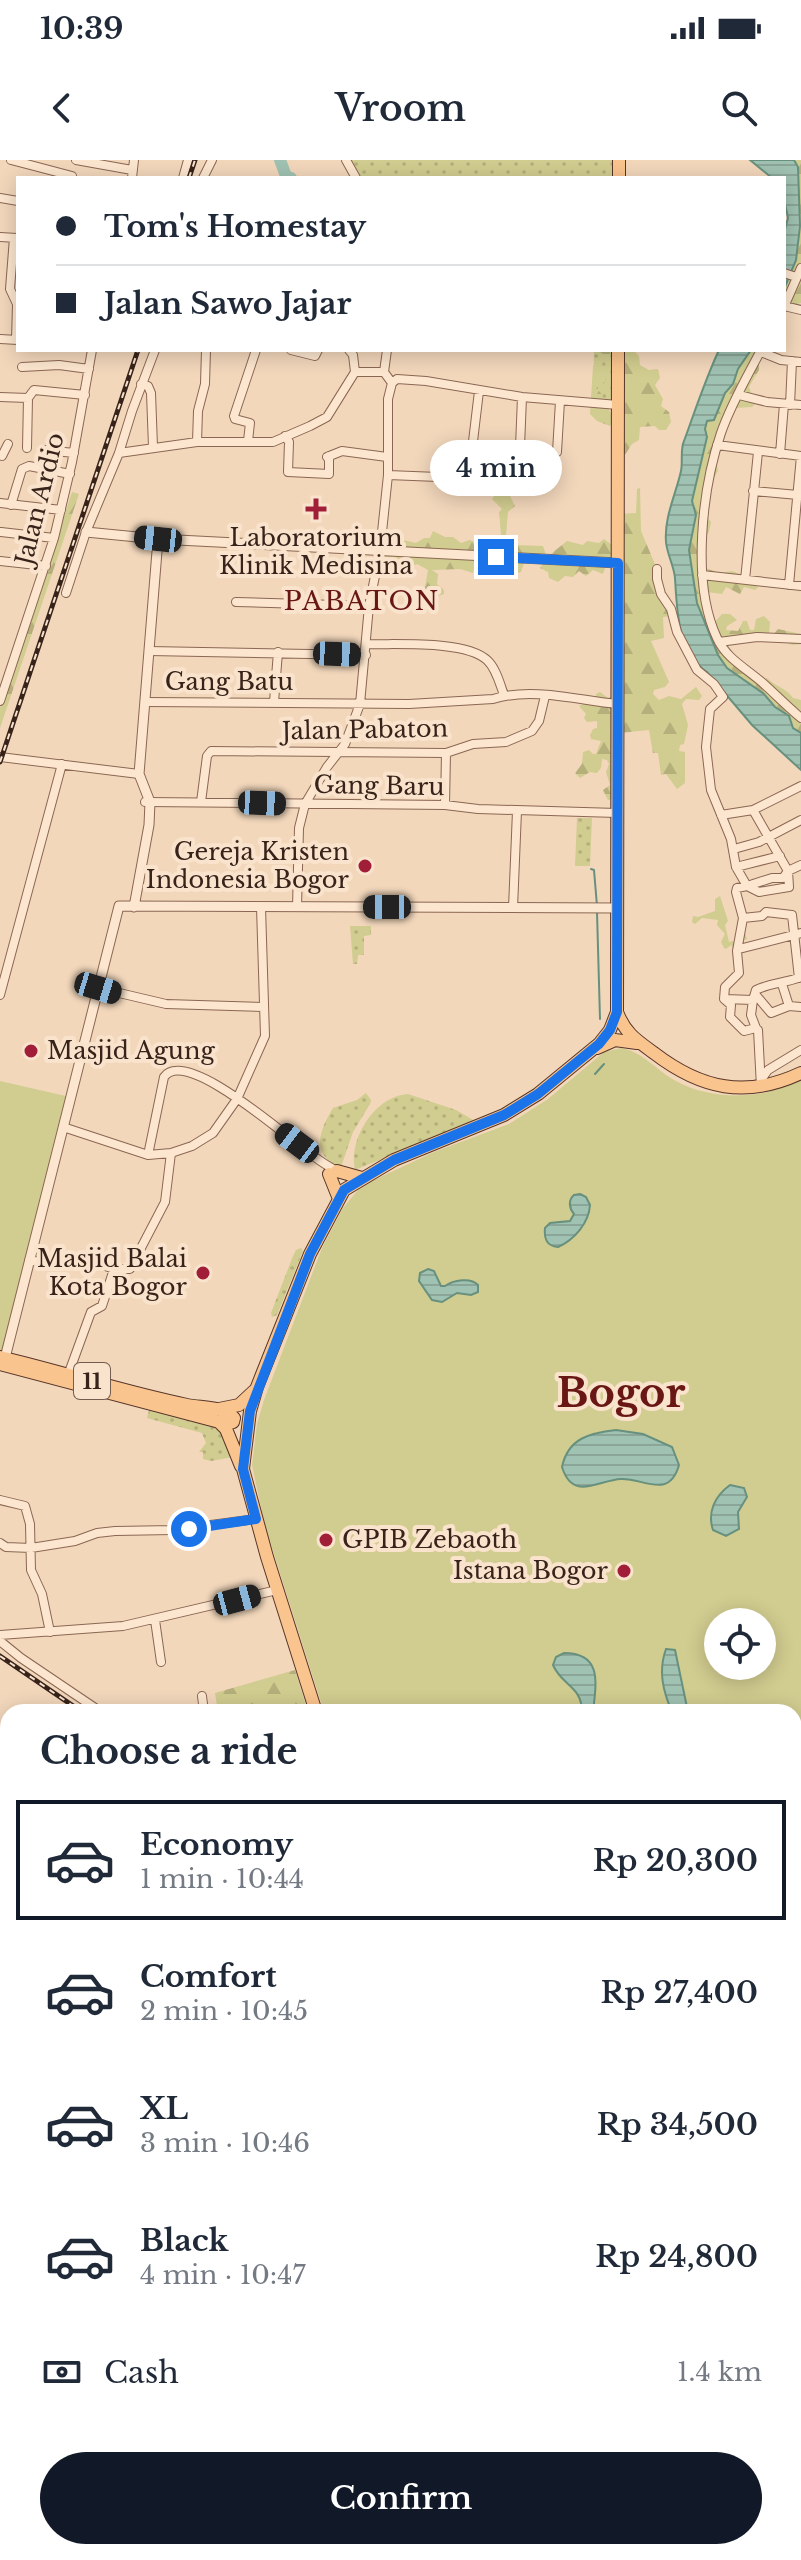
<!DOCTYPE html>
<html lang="en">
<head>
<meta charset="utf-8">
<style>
	body { margin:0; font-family:"Libre Baskerville",serif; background:#f2f2f3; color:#1f2937; height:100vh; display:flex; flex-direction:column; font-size:30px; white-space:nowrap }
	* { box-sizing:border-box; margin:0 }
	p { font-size:26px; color:#747a83 }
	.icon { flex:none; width:44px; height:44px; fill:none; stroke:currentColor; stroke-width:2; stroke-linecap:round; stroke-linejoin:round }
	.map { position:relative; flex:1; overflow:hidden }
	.details { position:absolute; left:0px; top:1544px; width:802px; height:856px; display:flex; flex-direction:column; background:#fff; border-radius:24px 24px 0 0; box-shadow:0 4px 20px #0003 }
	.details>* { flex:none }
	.hud { position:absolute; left:16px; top:16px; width:770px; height:176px; border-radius:0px; box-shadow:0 4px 20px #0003; display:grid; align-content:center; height:176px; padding:0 40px; background:#fff }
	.controls { position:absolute; left:704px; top:1448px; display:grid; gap:16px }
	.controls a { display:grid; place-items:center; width:72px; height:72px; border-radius:50%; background:#fff; box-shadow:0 4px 20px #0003; font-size:40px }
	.end { position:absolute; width:36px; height:36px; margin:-18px; border:10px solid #1a73e8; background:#fff; box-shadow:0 0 0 4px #fff }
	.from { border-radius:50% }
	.bubble { position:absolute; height:56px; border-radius:28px; background:#fff; box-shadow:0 4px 20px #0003; font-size:26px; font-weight:600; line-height:56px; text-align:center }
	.car { position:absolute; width:24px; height:48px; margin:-24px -12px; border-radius:10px; box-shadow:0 0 6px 2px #0007; background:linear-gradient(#222 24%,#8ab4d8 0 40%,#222 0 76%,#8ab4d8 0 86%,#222 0) }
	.hud b { display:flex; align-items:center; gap:28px; height:76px; font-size:30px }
	.hud b+b { border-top:2px solid #e0e1e3 }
	.hud i { width:20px; height:20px; background:#1f2937 }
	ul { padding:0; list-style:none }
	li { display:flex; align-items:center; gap:24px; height:120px; margin:0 16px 12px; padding:0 24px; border:4px solid transparent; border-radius:0px }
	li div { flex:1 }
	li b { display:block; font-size:30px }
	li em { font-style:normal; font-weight:600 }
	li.on { border-color:#111827 }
	li>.icon { width:72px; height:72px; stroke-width:1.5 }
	h2 { padding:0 40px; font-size:36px; line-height:96px }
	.pay { display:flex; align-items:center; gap:20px; height:88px; padding:0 40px; font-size:30px }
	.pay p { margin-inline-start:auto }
	.button { display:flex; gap:16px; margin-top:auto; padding:16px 40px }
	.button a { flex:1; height:92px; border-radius:48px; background:#111827; color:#fff; font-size:32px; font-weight:600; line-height:92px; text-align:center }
	.status { display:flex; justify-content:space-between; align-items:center; height:56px; padding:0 40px; background:#fff; direction:ltr }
	.status svg { height:22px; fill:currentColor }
	header { display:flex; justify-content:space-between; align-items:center; height:104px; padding:0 40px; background:#fff; font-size:36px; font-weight:600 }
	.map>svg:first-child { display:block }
	.grass { fill:url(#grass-dots) }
	.forest { fill:url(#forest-firs) }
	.park { fill:#d1cc8f; fill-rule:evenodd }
	.water { fill:url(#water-rules); stroke:#67917e; stroke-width:2 }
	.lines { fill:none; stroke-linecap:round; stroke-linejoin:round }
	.stream { stroke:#67917e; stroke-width:2 }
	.river { stroke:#a0c2b2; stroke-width:12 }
	.minor-casing { stroke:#8b6753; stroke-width:10 }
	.tertiary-casing { stroke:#8b6753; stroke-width:11 }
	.secondary-casing { stroke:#6c4837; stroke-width:13 }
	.primary-casing { stroke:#583629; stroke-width:14 }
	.minor { stroke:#fce6cf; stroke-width:8 }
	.tertiary { stroke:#fce6cf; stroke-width:9 }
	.secondary { stroke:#fce6cf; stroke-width:11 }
	.primary { stroke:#fac48e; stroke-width:12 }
	.rail-casing { stroke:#38231a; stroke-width:5 }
	.rail { stroke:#f9e3cc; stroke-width:2; stroke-dasharray:6; stroke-linecap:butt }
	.route { stroke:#1a73e8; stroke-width:10 }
	.poi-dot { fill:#a01e37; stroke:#f9e3cc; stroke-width:3 }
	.labels { text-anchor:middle; stroke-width:8; stroke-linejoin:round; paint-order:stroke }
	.shield { fill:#f9e3cc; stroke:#725d4f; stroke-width:2 }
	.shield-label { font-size:22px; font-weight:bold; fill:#38231a }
	.street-label { font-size:24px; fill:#38231a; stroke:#f9e3cc }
	.poi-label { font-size:24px; fill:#38231a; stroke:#f9e3cc; text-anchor:end }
	.neighbourhood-label { font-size:26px; letter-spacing:2px; fill:#691715; stroke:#f9e3cc }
	.town-label { font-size:40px; font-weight:bold; fill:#691715; stroke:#f9e3cc }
</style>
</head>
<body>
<div class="status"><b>10:39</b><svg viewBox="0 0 49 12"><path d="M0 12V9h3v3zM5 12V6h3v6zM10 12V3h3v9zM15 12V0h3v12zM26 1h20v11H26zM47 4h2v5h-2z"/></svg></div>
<header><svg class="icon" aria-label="back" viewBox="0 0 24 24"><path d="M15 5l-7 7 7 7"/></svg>Vroom<svg class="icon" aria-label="search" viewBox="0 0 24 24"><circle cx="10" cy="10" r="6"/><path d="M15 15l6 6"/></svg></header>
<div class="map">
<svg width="801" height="2400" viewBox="0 0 801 2400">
	<defs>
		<pattern id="grass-dots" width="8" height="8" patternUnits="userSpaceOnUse" patternTransform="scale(2)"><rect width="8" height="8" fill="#d1cc8f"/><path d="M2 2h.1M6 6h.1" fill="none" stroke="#b4af7b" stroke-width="1.8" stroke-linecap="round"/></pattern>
		<pattern id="forest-firs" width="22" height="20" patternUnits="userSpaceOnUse" patternTransform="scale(2)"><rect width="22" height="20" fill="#d1cc8f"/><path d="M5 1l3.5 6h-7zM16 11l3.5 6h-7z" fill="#b4af7b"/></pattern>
		<pattern id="water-rules" width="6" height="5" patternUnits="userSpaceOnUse" patternTransform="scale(2)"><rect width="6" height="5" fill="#a0c2b2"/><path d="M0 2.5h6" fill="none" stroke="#8ba698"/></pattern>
	</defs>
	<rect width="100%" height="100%" fill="#f2d7bb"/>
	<path class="grass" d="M351,0H613V18H361Z
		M594,190H613V245L593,243Z
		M577,658H592L590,706H575Z
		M350,766H371V775L364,776V795H358L357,804H353Z
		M366,933L371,940L370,944L353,972L341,1007C309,996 320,969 333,948L357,940Z
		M408,934L456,950L475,961L355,1010C348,979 375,936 408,934Z
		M301,1088L303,1091L277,1155L272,1157L271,1153L293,1096L296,1090Z
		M151,1242L213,1260L238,1296L211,1301L203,1299V1292H199L206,1283L202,1273L147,1258Z"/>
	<path class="forest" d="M794,0H801V143L789,146L784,153L785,122L796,100L800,66L798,7Z
		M594,190H612L608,200L611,206L605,216L606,222L596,228C606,236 606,249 615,258L610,266L597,261L590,254L593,206L597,202L602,210L606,207L602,193Z
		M624,190H637L635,192L639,196L640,205L649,210L658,209L660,218L655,225L663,239L661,246L669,252L671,262L666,270H659L655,266L640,267L639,280L632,284L625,295L623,291C626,268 614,240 625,219L622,213Z
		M751,190H762L759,196V210L749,227L755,244L752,247L735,248L715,297L718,311L709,326L705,355L711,362L709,371L703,382V407L719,413L732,411L748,417L758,427L755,430L744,427L740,434L726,427L722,434L707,432L714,463L722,454H730L737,460L727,466L726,470L738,471L743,461H747L750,470H754L756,459L764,456L770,462L769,475H773L778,469L801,474V484L792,485L778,479L729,483L727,500L762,520L767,518C776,527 785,527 793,538L801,540V573L793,569L788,556L775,546L764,534L727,508L718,495L697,443L689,390L696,355L692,341L707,277L705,269L707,261L714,260L725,232L733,224L738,210Z
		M497,301H500L510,322L520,321L525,326L508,332L515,346L508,352L506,376L515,385L543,386L546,395L524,403L521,412L509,416L489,411L488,407L492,403L482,399L475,404L473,413L460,409L432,410L438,414L437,424L444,430V434L438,436L436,449L430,452L426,448L428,438L419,442L416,438L425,427L428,410L417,404L400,412L394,403L386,401L385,395L398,379L416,383L424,378H430L433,371L445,377H453L461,383L470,380L478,384L486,380H498L501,374L499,352L502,349L492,339L497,332L496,324L485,322L480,330L472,334L464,329L461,324L488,316L492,304Z
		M640,328L641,371L657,409V418L673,456L663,457L664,478L651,481L669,522L665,527L654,530L653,534L659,540L669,536L681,539L696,527L702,536L699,540L686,539L682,544L688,565L684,584L680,585L679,591L685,592V623L677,629L666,614L661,615L658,593H653L649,570L619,573L617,638L608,640L603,630L610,625L606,612L609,604L607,600L602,599L601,608L597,613L590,612L580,618L575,613L582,604L583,592L589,590L593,594H596L601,581L591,579L590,575L593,569L597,568V561L587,562L584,558L586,554L579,546L596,539V534L600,532L608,538L614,535L618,354L636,353L637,329Z
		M72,332L79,334L0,568V548Z
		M604,379L612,385L613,398L606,405L603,414L593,410L586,416L579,411L573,417L565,416L558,422L549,418L548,412L540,408L552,393L567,381L583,385L587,381L599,383Z
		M720,736L728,761L725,765L729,782L737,780L738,760L740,758L747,779L740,782L735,791L731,785L726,789L724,788L721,782L725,774L717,765L718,760L702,758L695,764L692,762L693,756L698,757L715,751V739Z
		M295,1510L308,1552H218L215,1533Z"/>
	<path class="park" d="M621,888C643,892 655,909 674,920C710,941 766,941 801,918V1931L794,1935V1552H324L265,1366L252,1305L257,1264L264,1240L322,1088L343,1048L358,1030L370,1022L434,992L509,964L548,939L604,892ZM718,1462H762V1506H718Z
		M0,921L70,937L6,1193L0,1191Z"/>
	<path class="water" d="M750,0H794L798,7L800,66L796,100L784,129V73L788,58L784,39V18H772Z
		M719,190H751L738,209L733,224L725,233L714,260L707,261L705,269L707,277L692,341L696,355L689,390L697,443L718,495L727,508L764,534L775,547L789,556L793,568L801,573V610L752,565L707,512C677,492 677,449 675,418C674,406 667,394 666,382C664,357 676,334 681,311C683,301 680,290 684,281C695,251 705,220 719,190Z
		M580,1034L586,1037L590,1045C589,1063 574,1080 558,1087C546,1086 544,1078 545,1068L550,1063L570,1061L574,1054C569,1048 568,1040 574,1035Z
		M428,1109L434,1111L441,1126H445C453,1120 471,1117 478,1125V1132L471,1135L457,1133L442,1142L432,1140L419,1121L420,1113Z
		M616,1270L643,1274L672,1287L679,1305C669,1340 644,1318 621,1319C598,1320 573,1342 562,1307C568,1278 590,1273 616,1270Z
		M730,1325L744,1328L747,1337L738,1352L739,1369L726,1376L713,1370C707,1352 715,1336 730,1325Z
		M666,1489L675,1490L688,1552H672C663,1531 658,1511 666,1489Z
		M564,1493C603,1493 596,1524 593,1552H582C582,1526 562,1526 553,1505L556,1497Z
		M0,1825L8,1828V1896L0,1916Z"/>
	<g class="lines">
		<path class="stream" d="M591,709L594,710L597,746
			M597,752L600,859
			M595,914L604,904
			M443,2392L448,2396
			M650,2392L655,2400
			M676,2393L678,2392"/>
		<path class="river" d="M280,0L286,16L291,18"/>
		<g class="minor-casing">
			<path id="minor" d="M11,0L72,16
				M76,0L132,10
				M346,0L356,18
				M132,18L134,0
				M183,18L188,0
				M203,18L212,0
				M0,38L18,41
				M0,77L17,78
				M14,78L10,129L17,144L16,180
				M784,113L796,117
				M784,146L801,150
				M784,147L801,108
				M0,179L18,180
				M291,190L315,196L318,190
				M761,190C747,217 731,244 721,273C702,329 691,423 717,478C727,500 748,509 765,525C777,536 788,547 801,558
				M761,192L781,200L801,202
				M22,207L59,205L89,209
				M355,212H384L392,223L397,219L426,221L522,237L618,245
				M384,212L387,190
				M141,224L148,226L151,233L153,287
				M739,235L767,242L801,245
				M0,237L28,238L34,230L85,235
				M522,237L520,287L525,292H557L560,241
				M790,245L792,201
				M285,276L289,282L288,312L329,314V296
				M248,281L250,263L235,259L234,256L256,190
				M197,282L198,251L205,224L206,190
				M717,285L801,296L789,425
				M27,288L28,238
				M45,290L74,293
				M119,293L197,282H273L310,266L327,257L355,212L353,195L349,190
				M780,294L784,244
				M2,296L8,284
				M327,297L342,291L387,297
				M388,315L463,318L469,315L479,231
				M753,331L798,335
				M0,343L61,350
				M11,345L22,309L29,306L70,314
				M1,372L54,378
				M0,401L46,406
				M657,409V419L661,434L671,449L677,472L697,510L714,524L723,537L710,549L706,587L711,630L731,679L736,707L747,726L737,728L736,732L743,758L737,791L739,813L725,827L724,839L731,845L730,857L744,871L756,868L758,870L761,927
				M702,415L801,426
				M745,420L758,292
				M66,433L86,372L119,293L132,251L155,190
				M236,442L369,446
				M719,482L757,477L801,479
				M367,484C397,485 465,480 487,500C496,508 500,524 504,535
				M149,491L366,495
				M0,541L54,378L72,302L92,190
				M145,542L409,544L493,539C532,527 577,540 617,544
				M274,542L278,492
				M0,597L139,614
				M145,642L445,645L478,649L617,653
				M201,642L207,596L211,591L446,593L473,584L506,582L532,571L539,561L545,536
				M445,645L446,593
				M753,650L788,711L789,727L759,732L747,726L772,718H783L788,711L801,705
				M721,655L753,650L801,626
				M734,689L759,682L801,660
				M736,707L780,696
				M297,747L299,668L305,644L327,607L345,584L360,544L369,446L380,391L388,315V239L392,223
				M513,748L517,651
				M743,758L762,756L766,752L792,755L799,818
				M739,789L801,773
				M782,824L789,846L801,847
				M98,828L166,844L264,847
				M755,834L771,853L789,846
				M0,835L62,604
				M725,839L753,840L756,830C770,823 786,823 801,817
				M753,840L751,855L756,868
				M761,920L768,910L801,890
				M63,967L148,995L171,993L192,986L213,973L237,939L265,876L261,747
				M148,995L164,917C187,885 295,985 319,1000C326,1005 333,1009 340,1013
				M29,1101L97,1103L114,1109H130L165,1042L171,993
				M68,1215L91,1152L102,1146L114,1109
				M0,1340L25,1346L30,1364L31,1410L42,1434L50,1472
				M0,1383L6,1387L31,1388L75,1381L97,1373L115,1371L173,1370L256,1359
				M155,1460L161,1502
				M0,1475L123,1466L277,1430
				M0,1481L21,1498L101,1552
				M202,1536L204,1552
				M0,1629L8,1625
				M0,1757L8,1760
				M0,1809L8,1811
				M2,1927L8,1919
				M794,2114L801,2111
				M794,2186L801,2199
				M794,2249H801
				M794,2337L801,2332
				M794,2390L801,2394
				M428,2392L441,2400
				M762,2392L764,2400
				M677,2397L679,2400
				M259,2400V2392
				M288,2400L289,2392
				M450,2400L452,2396L488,2400"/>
		</g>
		<g class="tertiary-casing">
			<path id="tertiary" d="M86,372L158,379L618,403
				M134,747L149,665L150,642L139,614L158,379
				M5,1198L119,746L617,748
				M0,1692L8,1698"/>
		</g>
		<g class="secondary-casing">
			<path id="secondary" d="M344,2400L346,2392"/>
		</g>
		<g class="primary-casing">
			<path id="primary" d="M619,18V0
				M617,852C625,873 636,880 654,893C701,929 746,939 801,913
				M597,888L615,880L637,883
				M337,1011L362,1018
				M329,1014L339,1039
				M0,1197C63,1212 124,1232 187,1245C202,1248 224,1246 234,1258L233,1262L227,1264L0,1204
				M219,1249L239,1245L254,1231
				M219,1262L226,1269L241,1306
				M316,1552L267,1397L243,1309L250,1251L257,1227L310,1094L344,1030L394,1000L504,955L538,934L599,884L610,870L617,852L618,190
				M794,1947L801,1944
				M794,2042L801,2058
				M0,2360L8,2353
				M168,2392L170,2400"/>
		</g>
		<use href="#minor" class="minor"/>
		<use href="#tertiary" class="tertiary"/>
		<use href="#secondary" class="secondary"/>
		<use href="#primary" class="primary"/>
		<g class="rail-casing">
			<path id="rail" d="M189,18L195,0
				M0,602L138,190
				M0,1496L82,1552
				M540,2392L544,2400"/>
		</g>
		<use href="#rail" class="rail"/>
	</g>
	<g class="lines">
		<path class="route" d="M189,1369L256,1359L243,1309L250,1251L310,1094L344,1030L394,1000L504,955L538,934L599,884L610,870L617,852L618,403L496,397"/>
	</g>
	<g class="poi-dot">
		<path d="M312 337h8v8h8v8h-8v8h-8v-8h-8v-8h8z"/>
		<circle cx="365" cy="706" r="8"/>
		<circle cx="31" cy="891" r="8"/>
		<circle cx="203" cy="1113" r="8"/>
		<circle cx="326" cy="1380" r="8"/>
		<circle cx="624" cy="1411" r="8"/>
	</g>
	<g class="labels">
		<rect class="shield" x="74" y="1203" width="36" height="36" rx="6"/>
		<g class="shield-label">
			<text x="92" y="1229">11</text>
		</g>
		<g class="street-label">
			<text transform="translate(40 339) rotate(-76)" y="8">Jalan Ardio</text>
			<text x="229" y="530">Gang Batu</text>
			<text transform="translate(365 570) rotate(-1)" y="8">Jalan Pabaton</text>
			<text transform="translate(379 626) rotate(1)" y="8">Gang Baru</text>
		</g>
		<g class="poi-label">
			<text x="316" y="386" text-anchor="middle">Laboratorium<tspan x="316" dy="28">Klinik Medisina</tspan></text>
			<text x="349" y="700">Gereja Kristen<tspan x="349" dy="28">Indonesia Bogor</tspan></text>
			<text x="47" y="899" text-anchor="start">Masjid Agung</text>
			<text x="187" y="1107">Masjid Balai<tspan x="187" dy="28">Kota Bogor</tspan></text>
			<text x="342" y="1388" text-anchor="start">GPIB Zebaoth</text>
			<text x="608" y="1419">Istana Bogor</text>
		</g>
		<g class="neighbourhood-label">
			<text x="362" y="450">PABATON</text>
		</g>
		<g class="town-label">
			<text x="621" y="1247">Bogor</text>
		</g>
	</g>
</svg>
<div class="controls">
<a><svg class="icon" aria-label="locate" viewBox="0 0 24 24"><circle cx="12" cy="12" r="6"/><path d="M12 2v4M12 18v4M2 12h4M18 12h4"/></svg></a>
</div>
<i class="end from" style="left:189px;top:1369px"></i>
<i class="end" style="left:496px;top:397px"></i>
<div class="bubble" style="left:430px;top:280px;width:132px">4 min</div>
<i class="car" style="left:158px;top:379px;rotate:276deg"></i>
<i class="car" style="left:337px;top:494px;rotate:92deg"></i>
<i class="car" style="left:262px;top:643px;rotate:92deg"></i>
<i class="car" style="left:387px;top:747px;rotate:270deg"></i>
<i class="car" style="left:98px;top:828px;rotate:107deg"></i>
<i class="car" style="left:297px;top:983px;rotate:307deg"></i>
<i class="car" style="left:237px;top:1440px;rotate:75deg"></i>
<div class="hud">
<b><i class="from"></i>Tom's Homestay</b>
<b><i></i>Jalan Sawo Jajar</b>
</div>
<section class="details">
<h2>Choose a ride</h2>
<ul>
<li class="on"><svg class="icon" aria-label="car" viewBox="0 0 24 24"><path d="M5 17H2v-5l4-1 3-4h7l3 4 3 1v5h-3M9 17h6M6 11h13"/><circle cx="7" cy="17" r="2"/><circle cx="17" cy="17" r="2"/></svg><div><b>Economy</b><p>1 min · 10:44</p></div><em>Rp 20,300</em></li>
<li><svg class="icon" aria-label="car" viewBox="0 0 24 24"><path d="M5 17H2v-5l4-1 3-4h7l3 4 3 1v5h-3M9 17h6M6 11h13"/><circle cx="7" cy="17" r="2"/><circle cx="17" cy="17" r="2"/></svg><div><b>Comfort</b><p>2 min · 10:45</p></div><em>Rp 27,400</em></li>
<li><svg class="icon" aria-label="car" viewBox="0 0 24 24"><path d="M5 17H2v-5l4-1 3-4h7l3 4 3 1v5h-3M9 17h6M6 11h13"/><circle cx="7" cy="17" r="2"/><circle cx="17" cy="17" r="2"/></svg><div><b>XL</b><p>3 min · 10:46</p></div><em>Rp 34,500</em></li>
<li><svg class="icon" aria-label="car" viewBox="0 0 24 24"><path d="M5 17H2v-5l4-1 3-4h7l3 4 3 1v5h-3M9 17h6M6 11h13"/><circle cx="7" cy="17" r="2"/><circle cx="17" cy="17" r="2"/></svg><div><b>Black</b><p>4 min · 10:47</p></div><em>Rp 24,800</em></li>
</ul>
<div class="pay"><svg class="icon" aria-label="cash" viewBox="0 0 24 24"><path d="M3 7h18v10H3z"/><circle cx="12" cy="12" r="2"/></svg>Cash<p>1.4 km</p></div>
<div class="button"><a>Confirm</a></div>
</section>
</div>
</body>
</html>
